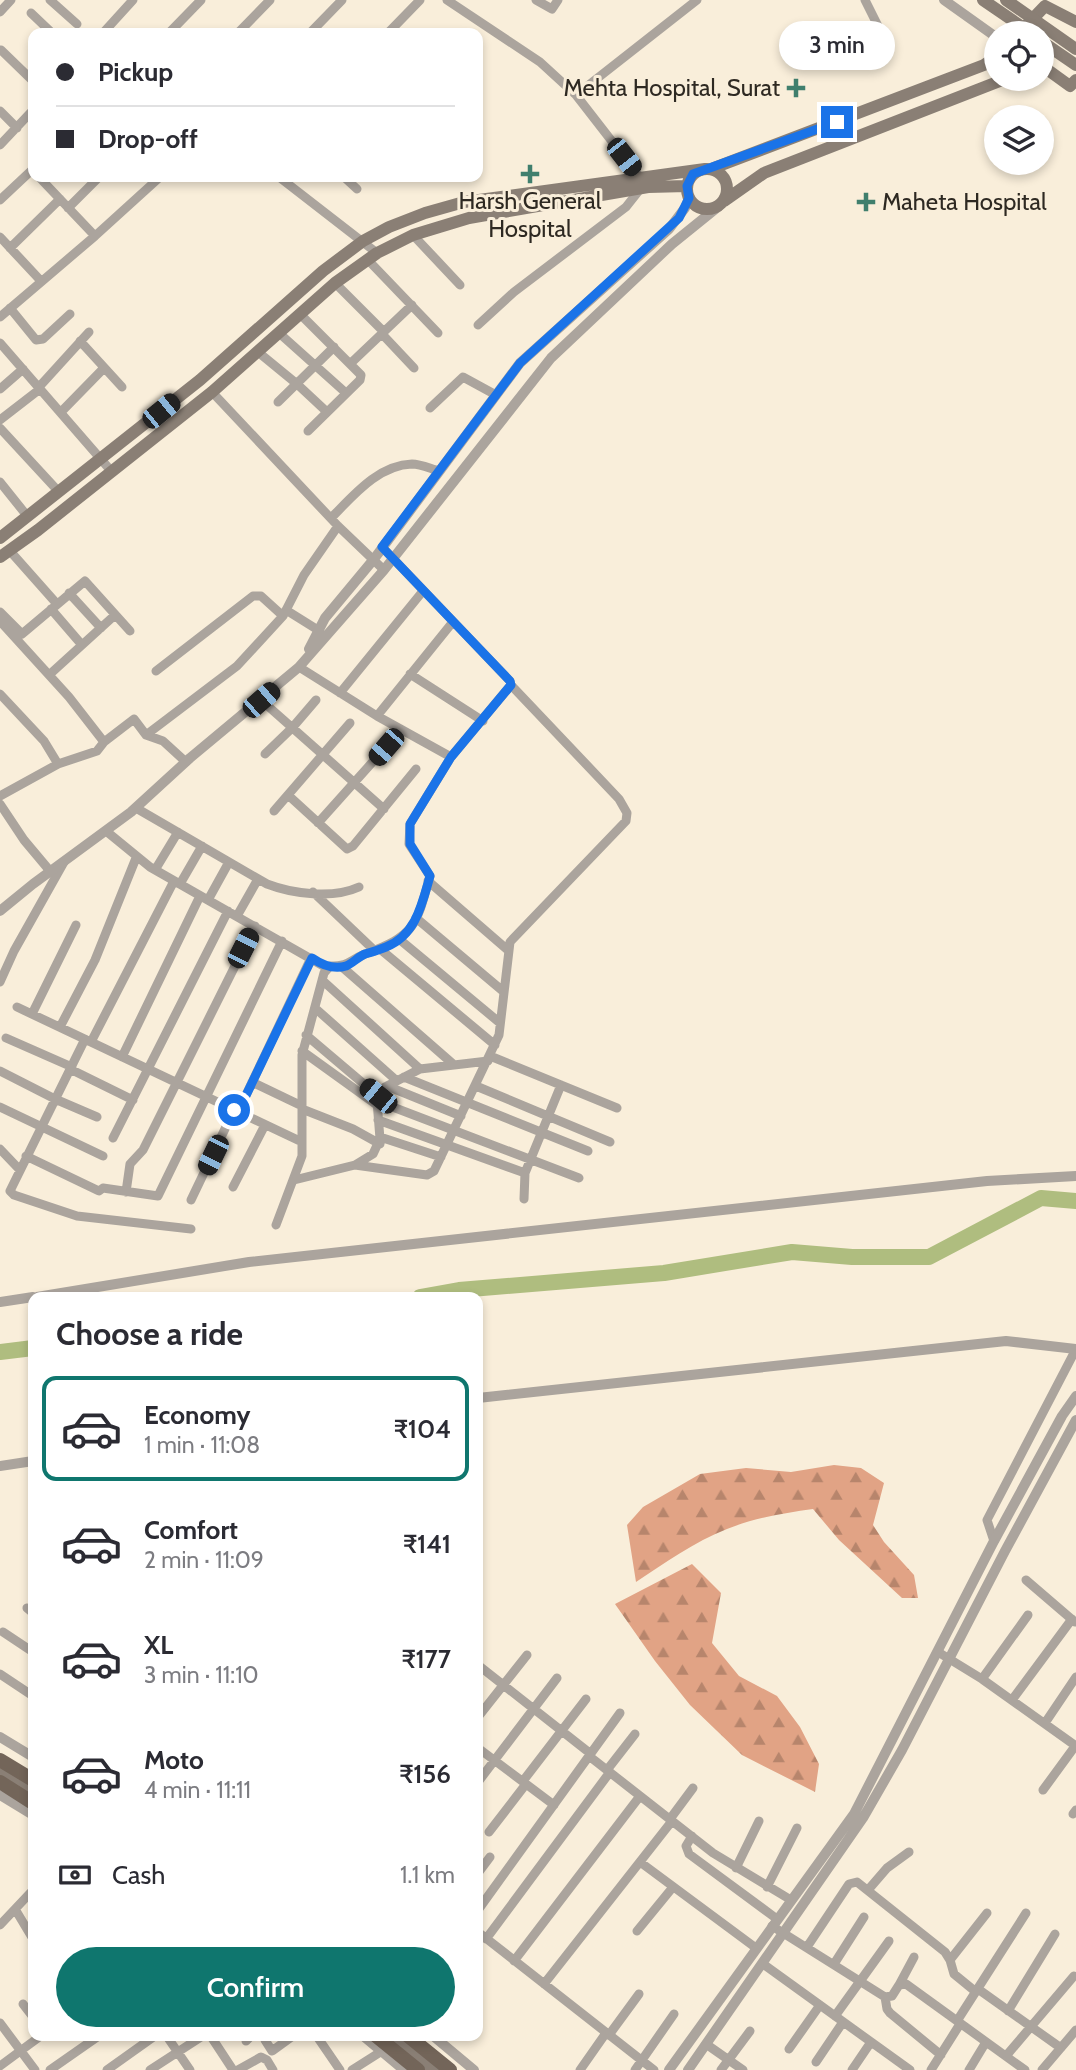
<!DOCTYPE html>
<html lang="en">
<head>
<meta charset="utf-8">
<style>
	body { margin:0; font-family:Cabin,sans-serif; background:#f2f2f3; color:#2b2b33; height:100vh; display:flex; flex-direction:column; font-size:26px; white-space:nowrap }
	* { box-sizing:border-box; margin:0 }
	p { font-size:23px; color:#7c7c81 }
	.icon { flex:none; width:38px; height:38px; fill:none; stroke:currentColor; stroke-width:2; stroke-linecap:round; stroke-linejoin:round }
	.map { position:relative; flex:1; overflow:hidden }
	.side { position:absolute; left:28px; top:1292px; width:455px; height:749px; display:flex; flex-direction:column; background:#fff; border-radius:14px; box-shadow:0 4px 10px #0003 }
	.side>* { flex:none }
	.guide { position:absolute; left:28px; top:28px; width:455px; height:154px; border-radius:14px; box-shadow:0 4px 10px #0003; display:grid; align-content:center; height:154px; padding:0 28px; background:#fff }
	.fabs { position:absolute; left:984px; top:21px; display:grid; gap:14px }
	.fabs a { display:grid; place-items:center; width:70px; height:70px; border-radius:50%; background:#fff; box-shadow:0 4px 10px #0003; font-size:35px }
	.end { position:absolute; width:32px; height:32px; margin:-16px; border:9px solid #1a73e8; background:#fff; box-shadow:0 0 0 4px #fff }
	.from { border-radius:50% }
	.bubble { position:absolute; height:49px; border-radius:24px; background:#fff; box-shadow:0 4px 10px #0003; font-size:23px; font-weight:600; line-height:49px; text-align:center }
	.car { position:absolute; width:21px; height:42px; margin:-21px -10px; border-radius:9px; box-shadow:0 0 5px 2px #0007; background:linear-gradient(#222 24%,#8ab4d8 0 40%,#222 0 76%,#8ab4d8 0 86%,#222 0) }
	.guide b { display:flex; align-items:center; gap:24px; height:66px; font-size:26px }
	.guide b+b { border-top:2px solid #e1e1e2 }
	.guide i { width:18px; height:18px; background:#2b2b33 }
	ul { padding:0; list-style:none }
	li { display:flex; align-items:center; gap:21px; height:105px; margin:0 14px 10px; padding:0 14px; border:4px solid transparent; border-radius:14px }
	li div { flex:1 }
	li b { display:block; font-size:26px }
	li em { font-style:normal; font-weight:600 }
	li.on { border-color:#0f766e }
	li>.icon { width:63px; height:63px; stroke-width:1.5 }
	h2 { padding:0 28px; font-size:32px; line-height:84px }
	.pay { display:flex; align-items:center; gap:18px; height:77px; padding:0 28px; font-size:26px }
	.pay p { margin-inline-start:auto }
	.action { display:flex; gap:14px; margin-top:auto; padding:14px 28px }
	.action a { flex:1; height:80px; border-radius:42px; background:#0f766e; color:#fff; font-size:28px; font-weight:600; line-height:80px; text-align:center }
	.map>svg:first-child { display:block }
	.forest { fill:url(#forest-firs) }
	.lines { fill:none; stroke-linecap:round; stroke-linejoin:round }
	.river { stroke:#afbd7f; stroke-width:16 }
	.minor { stroke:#aba49d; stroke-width:9 }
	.tertiary { stroke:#aba49d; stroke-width:10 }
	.secondary { stroke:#8a7f75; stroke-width:12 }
	.primary { stroke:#736559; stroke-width:14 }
	.secondary-bridge { stroke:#8a7f75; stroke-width:12 }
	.route { stroke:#1a73e8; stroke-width:9 }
	.poi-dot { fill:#407f6d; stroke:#f9eeda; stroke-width:2.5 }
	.labels { text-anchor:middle; stroke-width:6; stroke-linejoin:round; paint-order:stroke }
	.poi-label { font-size:24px; fill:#2e2922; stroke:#f9eeda; text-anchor:end }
</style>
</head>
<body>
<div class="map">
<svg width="1076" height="2070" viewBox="0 0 1076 2070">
	<defs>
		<pattern id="forest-firs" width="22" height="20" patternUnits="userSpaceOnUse" patternTransform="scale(1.75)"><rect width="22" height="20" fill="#e1a385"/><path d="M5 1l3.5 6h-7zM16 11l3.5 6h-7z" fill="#b7856c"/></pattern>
	</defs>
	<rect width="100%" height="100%" fill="#f9eeda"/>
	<path class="forest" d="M834,1465L861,1468L884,1483L873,1525L884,1542L914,1575L918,1598H902L839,1540L813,1509C784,1513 754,1518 727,1529C694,1542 665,1563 636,1582L627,1525L643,1507L700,1474L746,1468L791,1472Z
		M692,1564L721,1593L712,1643L739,1676L777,1696L800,1727L819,1764L815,1792L742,1755L690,1705L655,1661L615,1604Z"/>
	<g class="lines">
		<path class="river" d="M420,1297L459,1290L664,1273L792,1252L852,1257H929L1041,1198L1076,1201
			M0,1352L33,1348"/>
		<path class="minor" d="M50,0L77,24
			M447,0L540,62L576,95L642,180
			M536,0L552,9L558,0
			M865,0L888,46L886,51L875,63
			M0,12L11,0
			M31,13L52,33
			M103,33L133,0
			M169,33L201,0
			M238,33L270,0
			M310,33L342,0
			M388,33L420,0
			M1,50L33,81
			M576,95L697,0
			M0,111L17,128
			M0,145L33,110
			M39,177L95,236
			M279,177L377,253
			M344,177L357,189
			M0,200L33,169
			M68,208L99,177
			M413,235L460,285
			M0,237L41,281
			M10,248L60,199
			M367,259L438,333
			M335,283L384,332
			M10,308L36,340L43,339L70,314
			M300,314L361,375L360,380L308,431
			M0,317L95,236L160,177
			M478,325L514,292L626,207L641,188
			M279,333L346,393
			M382,334L414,368
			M80,341L122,387
			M0,343L112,472
			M258,352L297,384L327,412
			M351,363L412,305
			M39,387L89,332
			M0,389L23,369
			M212,392L338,526L384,570
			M278,402L334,347
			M430,408L463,377L496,395
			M61,412L104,368
			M0,420L40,389
			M0,428L59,492
			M0,482L28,517
			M331,518C353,496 378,465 412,464C421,464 431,469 439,471
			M10,551L57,604
			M69,593L101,628
			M51,609L82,645
			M286,610L318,630
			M0,612L22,634L85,581L130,631
			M0,621L69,697L104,742
			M299,667L377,716L451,757
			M156,671L253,596H261L283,616
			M410,674L483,721
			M49,675L115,615
			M340,693L423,591
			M0,694L44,741L58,764
			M261,700L384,809
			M377,716L452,623
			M146,735L163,741L186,762
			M265,754L292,728L316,700
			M288,795L347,849L353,846L416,769
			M0,796L58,764L97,751L104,742L134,719L146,735L237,666L283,616L304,575L338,526
			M0,804L24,840L50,871
			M136,808L267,884C293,894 333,899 359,887
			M274,811L350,723
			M318,823L386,747
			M106,831L150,867L327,968
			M155,870L178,832
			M428,881L509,951
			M180,884L202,846
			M313,892L375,951
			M208,900L229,862
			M237,916L258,879
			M416,918L504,992
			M399,939L500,1023
			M380,949L495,1045
			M341,966L453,1064
			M322,980L420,1069
			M0,982L14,951L64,862
			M17,1007L302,1142
			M315,1008L397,1081
			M32,1014L76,925
			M60,1027L95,960L136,858
			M306,1035L378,1096
			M6,1038L72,1067
			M85,1039L10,1191L14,1195L77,1216L191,1229
			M91,1042L174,881
			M302,1051L377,1105
			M490,1056L617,1108
			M122,1057L200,896
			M70,1069L133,1100
			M0,1071L55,1099L97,1117
			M404,1077L588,1151
			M252,1082L302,1106
			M387,1086L461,1116
			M476,1086L610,1142
			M377,1101L579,1178
			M0,1107L103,1156
			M302,1109L353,1129L380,1144
			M238,1112L311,958
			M378,1120L525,1173
			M380,1137L441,1157
			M113,1138L228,911
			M0,1149L19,1169
			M26,1156L99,1191L103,1188L158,1196L282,941
			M355,1165L427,1175L434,1171L499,1035L510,942L626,821L627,813L619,799L511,685
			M294,1180L355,1165L373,1154L380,1139L377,1101L385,1087L420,1069L488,1061
			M233,1187L265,1125
			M126,1192L130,1164L143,1150L255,926
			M524,1199L525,1173L561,1085
			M191,1200L234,1110
			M276,1225L302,1156V1055L324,973L330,966C350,966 348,961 365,954C415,935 416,927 430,876L409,844L410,824L451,757L511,685L510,681L382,547
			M994,1541L987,1520L1076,1349
			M1026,1580L1075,1622
			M27,1608L33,1613
			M3,1632L33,1652
			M938,1652L982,1679L1076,1746
			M478,1665L591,1754
			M0,1674L33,1696
			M982,1679L1028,1615
			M1012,1700L1072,1619
			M478,1717L527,1655
			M1045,1723L1076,1677
			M478,1748L554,1805
			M589,1756L713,1853L791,1900
			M607,1770L635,1734
			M523,1781L586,1699
			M478,1782L557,1678
			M1043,1790L1076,1745
			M1073,1814L1076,1810
			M670,1819L693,1788
			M489,1832L526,1784
			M692,1836L686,1846L689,1854L777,1919
			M640,1862L756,1948
			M736,1868L759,1821
			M478,1873L490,1857
			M767,1887L797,1828
			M868,1890L887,1868L909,1852
			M15,1909L33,1939
			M478,1910L620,1713
			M0,1925L33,1890
			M772,1926L885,1997L892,1996L899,1985L906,1984L1025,2070
			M637,1931L673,1887
			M478,1932L654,2070
			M486,1939L610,1772
			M807,1947L849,1884L857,1882L945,1952L950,1960L954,1974L976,1992
			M950,1960L987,1913
			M514,1961L640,1796
			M763,1964L910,2070
			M834,1964L864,1917
			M544,1984L672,1821
			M899,1985L914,1957
			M978,1989L1061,2048
			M885,1997L887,2009L890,2013L941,2055
			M23,2004L33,2017
			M1008,2011L1055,1934
			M835,2016L889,1941
			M957,2021L1026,1913
			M0,2023L35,2070
			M166,2035L190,2070
			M210,2035L233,2070
			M316,2035L340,2070
			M609,2035L639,1994
			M265,2040L272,2051L294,2035
			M246,2041L252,2035
			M706,2044L743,2070
			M789,2049L820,2005
			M1006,2056L1074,1976
			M816,2062L843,2022
			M0,2066L42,2035
			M50,2070L100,2035
			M107,2070L156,2035
			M150,2070L204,2035
			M238,2070L261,2057L267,2060L273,2070
			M352,2070L382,2051
			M580,2070L606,2033
			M635,2070L674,2014
			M721,2070L750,2031
			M852,2070L871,2042
			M931,2070L960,2024
			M969,2070L986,2042
			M1042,2070L1076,2030"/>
		<path class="tertiary" d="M944,0L996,37
			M309,649L325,618L374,559L520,363L669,229L685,208L689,198
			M0,911L33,884L131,812L190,758L299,667L384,570L551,358L672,244L719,206
			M37,1297L249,1262L987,1181L1076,1176
			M0,1302L33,1297
			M478,1398L1006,1341L1076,1349
			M0,1466L33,1461
			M0,1737L33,1757
			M0,1795L33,1815
			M362,2035L404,2070
			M432,2035L474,2070
			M669,2070L854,1814L994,1541L1062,1416L1076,1396
			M688,2070L863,1818L902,1750L1005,1551L1076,1420"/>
		<path class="secondary" d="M1019,33L1045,6L1076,22
			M1041,41L1076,65
			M1041,65L1070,86L1076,80
			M687 189a20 20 0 1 1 40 0a20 20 0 1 1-40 0Z
			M711,169L984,65L996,57
			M724,201L764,173L1005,79
			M0,538L200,380L323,271L363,241L389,227L425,213L464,202L705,169
			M0,557L38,530L212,392L335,283L377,253L413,235L469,218L648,187L687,186
			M0,1771L33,1791
			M391,2035L434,2070"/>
		<path class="primary" d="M0,1760L33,1780
			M0,1782L33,1803
			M375,2035L418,2070
			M407,2035L450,2070"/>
		<path class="secondary-bridge" d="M983,0L1031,33
			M1006,0L1076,49"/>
	</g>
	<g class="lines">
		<path class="route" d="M234,1110L238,1112L312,958C322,965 333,970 346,966C353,963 358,957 365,954C372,952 379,950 386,947C416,935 422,904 430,876L410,844V824L451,757L511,685L510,681L382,547L520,363L679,218L689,198L687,186L693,174L837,122"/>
	</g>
	<g class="poi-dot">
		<path d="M792.5 77.5h7v7h7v7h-7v7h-7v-7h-7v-7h7z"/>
		<path d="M526.5 163.5h7v7h7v7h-7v7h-7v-7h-7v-7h7z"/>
		<path d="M862.5 191.5h7v7h7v7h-7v7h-7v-7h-7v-7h7z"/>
	</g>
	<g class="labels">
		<g class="poi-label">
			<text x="780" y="96">Mehta Hospital, Surat</text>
			<text x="530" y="209" text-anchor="middle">Harsh General<tspan x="530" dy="28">Hospital</tspan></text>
			<text x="882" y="210" text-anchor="start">Maheta Hospital</text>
		</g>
	</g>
</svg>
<div class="fabs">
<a><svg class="icon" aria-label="locate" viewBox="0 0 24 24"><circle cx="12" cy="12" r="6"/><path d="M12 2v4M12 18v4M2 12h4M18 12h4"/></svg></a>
<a><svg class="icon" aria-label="layers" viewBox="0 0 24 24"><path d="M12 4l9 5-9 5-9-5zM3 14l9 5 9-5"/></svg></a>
</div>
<i class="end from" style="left:234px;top:1110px"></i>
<i class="end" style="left:837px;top:122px"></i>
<div class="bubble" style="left:779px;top:21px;width:116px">3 min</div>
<i class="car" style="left:624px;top:157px;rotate:142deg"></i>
<i class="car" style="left:161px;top:411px;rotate:51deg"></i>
<i class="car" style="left:261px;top:700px;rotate:49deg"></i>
<i class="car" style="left:386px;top:747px;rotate:221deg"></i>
<i class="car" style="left:243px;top:948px;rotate:27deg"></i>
<i class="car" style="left:378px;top:1096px;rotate:309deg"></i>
<i class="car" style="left:213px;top:1155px;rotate:206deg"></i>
<div class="guide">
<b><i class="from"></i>Pickup</b>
<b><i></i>Drop-off</b>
</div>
<section class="side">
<h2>Choose a ride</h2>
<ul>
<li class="on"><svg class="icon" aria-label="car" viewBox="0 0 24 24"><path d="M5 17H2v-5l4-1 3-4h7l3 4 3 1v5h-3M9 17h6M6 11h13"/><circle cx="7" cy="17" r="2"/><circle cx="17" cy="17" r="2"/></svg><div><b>Economy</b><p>1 min · 11:08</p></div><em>₹104</em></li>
<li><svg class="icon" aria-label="car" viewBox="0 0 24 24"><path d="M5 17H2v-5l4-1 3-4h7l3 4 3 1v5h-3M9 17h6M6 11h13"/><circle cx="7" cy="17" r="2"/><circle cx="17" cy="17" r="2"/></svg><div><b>Comfort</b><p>2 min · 11:09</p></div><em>₹141</em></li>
<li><svg class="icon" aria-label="car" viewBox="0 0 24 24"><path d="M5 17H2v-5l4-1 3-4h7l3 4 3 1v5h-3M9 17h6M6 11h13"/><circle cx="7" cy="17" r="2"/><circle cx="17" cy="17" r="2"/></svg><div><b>XL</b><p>3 min · 11:10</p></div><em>₹177</em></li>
<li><svg class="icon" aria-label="car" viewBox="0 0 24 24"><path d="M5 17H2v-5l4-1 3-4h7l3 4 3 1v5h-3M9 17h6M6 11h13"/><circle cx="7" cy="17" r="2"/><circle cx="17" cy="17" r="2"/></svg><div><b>Moto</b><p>4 min · 11:11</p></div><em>₹156</em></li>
</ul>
<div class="pay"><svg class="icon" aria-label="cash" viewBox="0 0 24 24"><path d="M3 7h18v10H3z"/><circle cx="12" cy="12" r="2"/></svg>Cash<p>1.1 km</p></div>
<div class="action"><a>Confirm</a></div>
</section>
</div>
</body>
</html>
